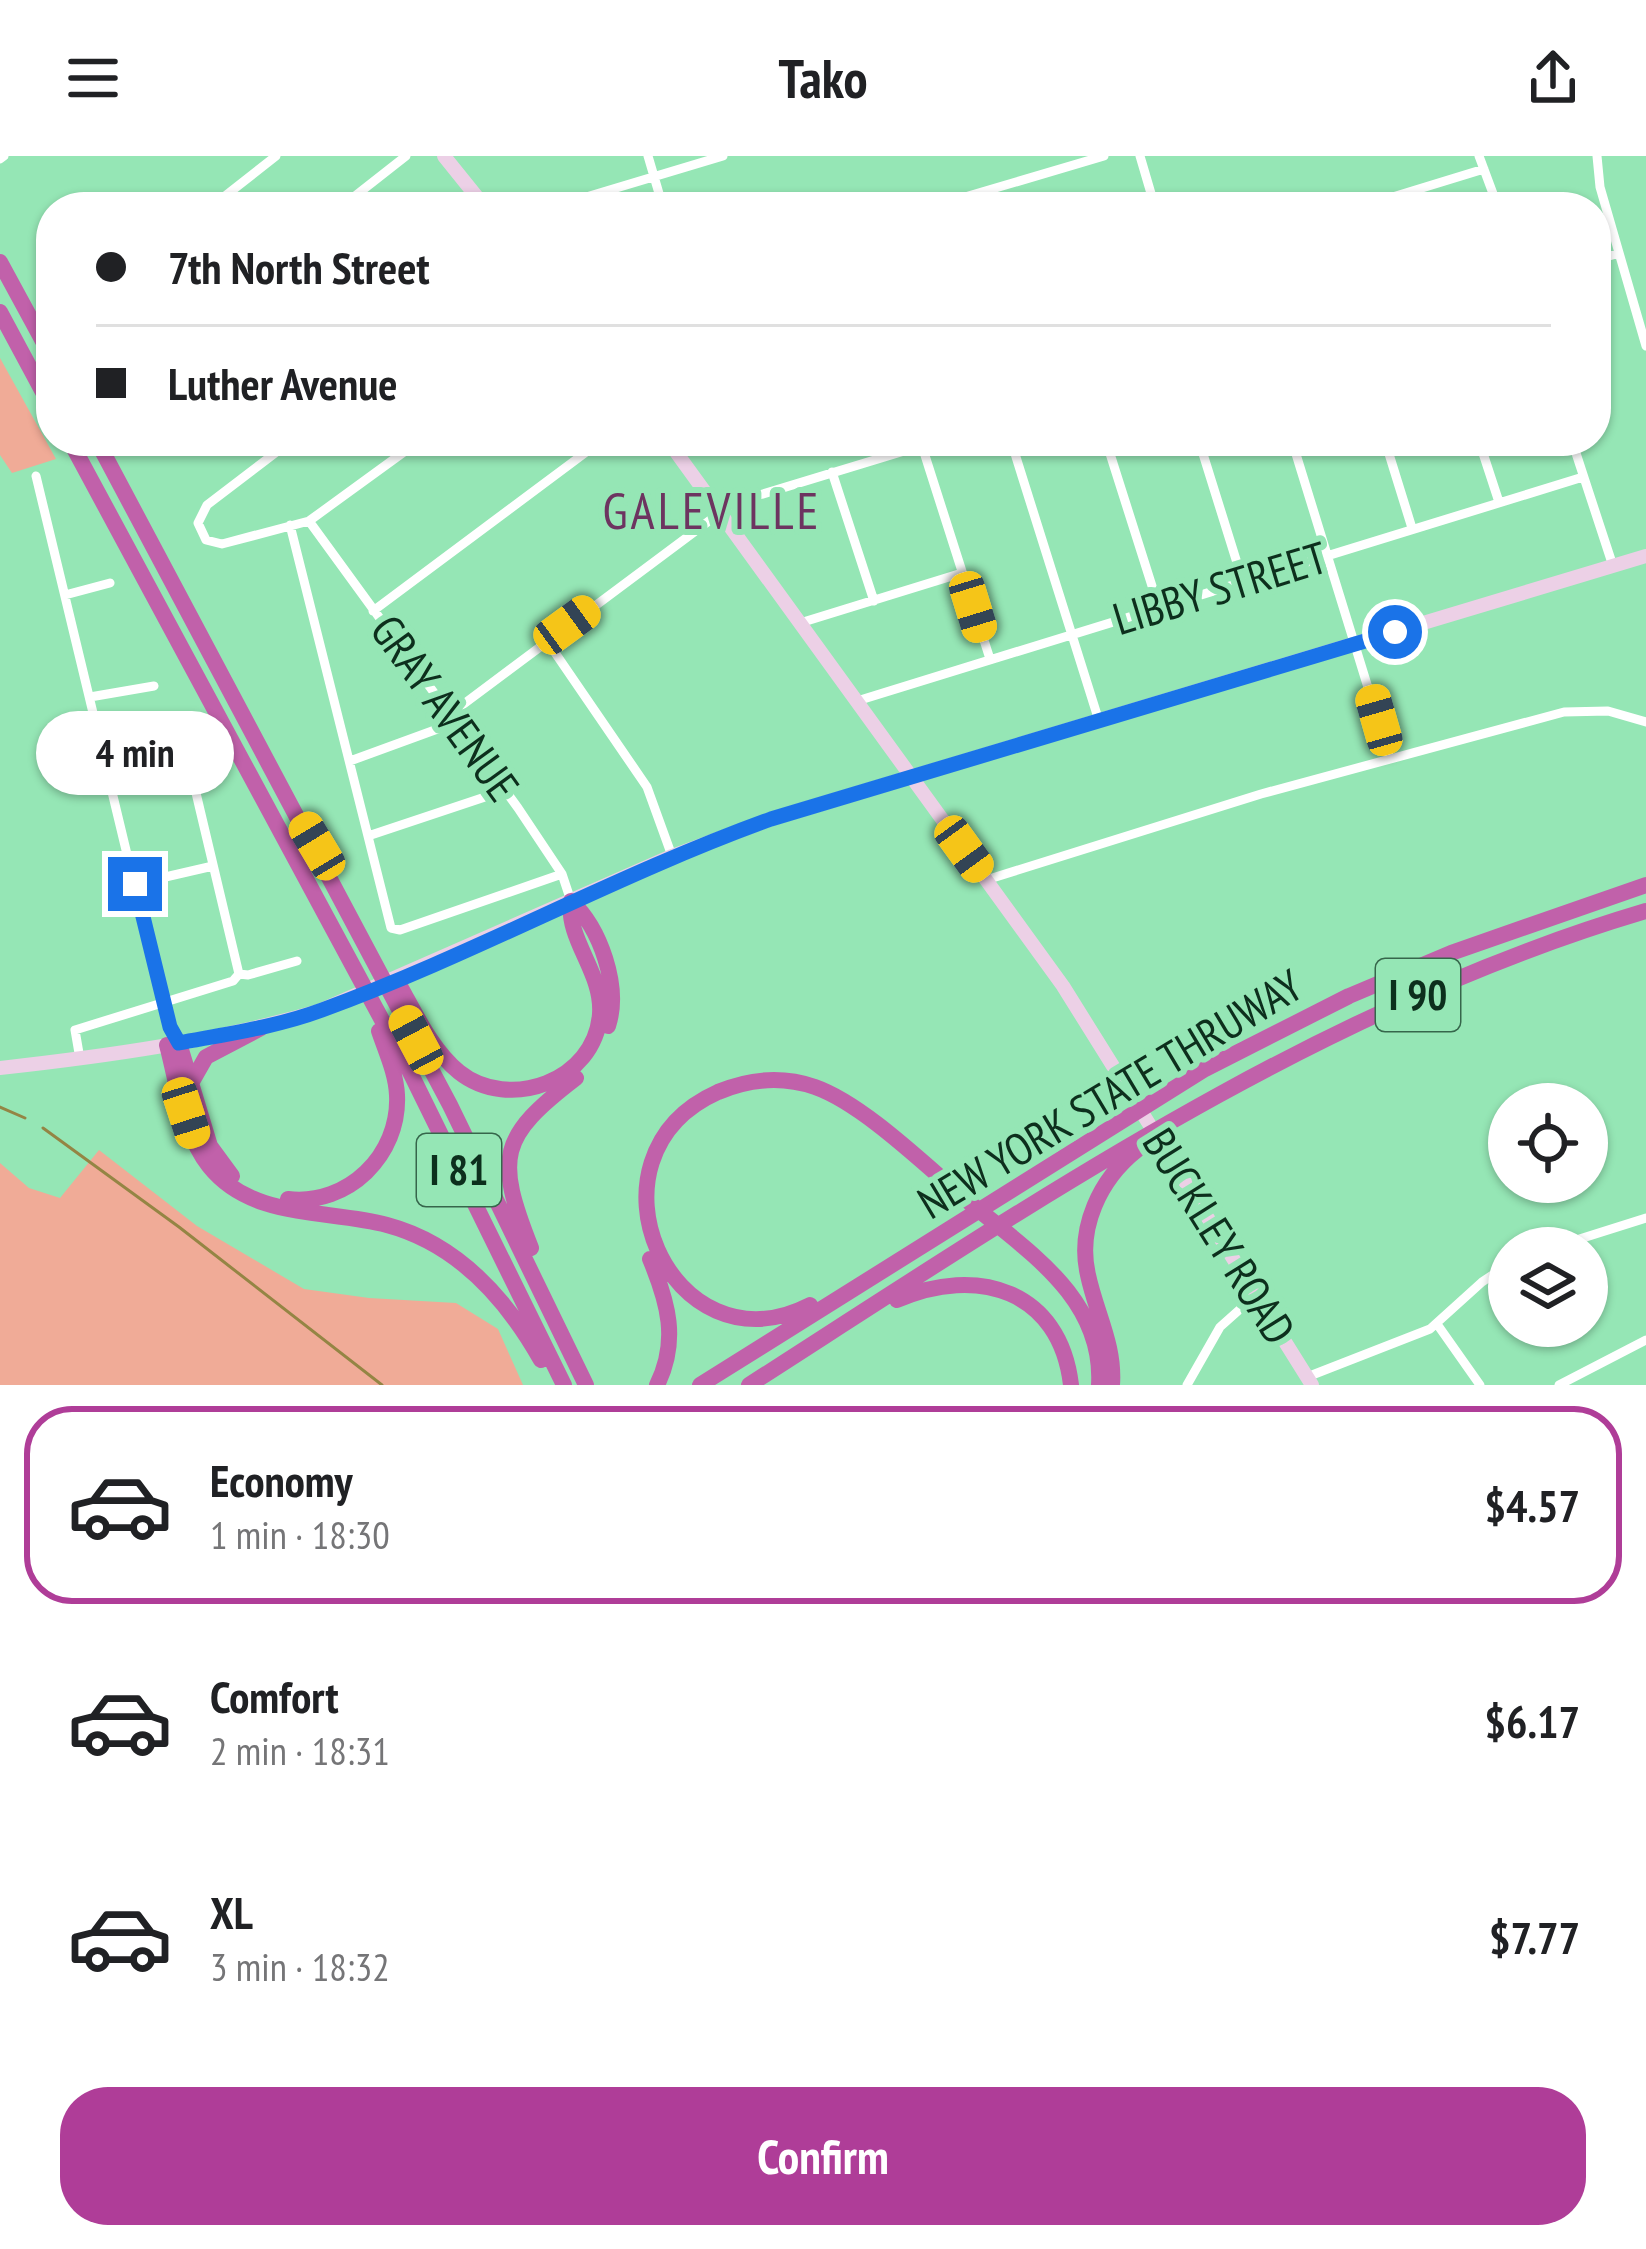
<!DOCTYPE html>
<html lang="en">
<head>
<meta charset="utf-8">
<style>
	body { margin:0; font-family:"PT Sans Narrow",sans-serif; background:#f6f6f6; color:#202124; height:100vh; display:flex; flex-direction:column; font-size:45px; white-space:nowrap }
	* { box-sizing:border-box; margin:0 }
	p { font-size:39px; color:#757577 }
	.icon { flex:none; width:66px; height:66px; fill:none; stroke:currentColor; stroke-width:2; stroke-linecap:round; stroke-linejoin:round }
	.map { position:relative; height:1229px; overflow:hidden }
	.side { display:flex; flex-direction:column; background:#fff; flex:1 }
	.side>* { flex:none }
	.banner { position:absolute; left:36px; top:36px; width:1575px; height:264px; border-radius:48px; box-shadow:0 3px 9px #0004; display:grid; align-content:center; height:264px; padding:0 60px; background:#fff }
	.controls { position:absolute; left:1488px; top:927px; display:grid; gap:24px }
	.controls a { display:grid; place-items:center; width:120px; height:120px; border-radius:50%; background:#fff; box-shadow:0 3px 9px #0004; font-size:60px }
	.end { position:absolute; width:54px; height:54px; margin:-27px; border:15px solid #1a73e8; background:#fff; box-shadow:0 0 0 6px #fff }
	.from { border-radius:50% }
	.bubble { position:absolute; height:84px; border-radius:42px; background:#fff; box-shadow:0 3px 9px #0004; font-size:39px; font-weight:700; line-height:84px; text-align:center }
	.car { position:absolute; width:36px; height:72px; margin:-36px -18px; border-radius:15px; box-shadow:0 0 9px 3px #0007; background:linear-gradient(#f5c518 24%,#345 0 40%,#f5c518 0 76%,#345 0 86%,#f5c518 0) }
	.banner b { display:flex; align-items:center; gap:42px; height:114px; font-size:45px }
	.banner b+b { border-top:3px solid #e0e0e0 }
	.banner i { width:30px; height:30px; background:#202124 }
	ul { padding:21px 0 0; list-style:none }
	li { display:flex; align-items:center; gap:36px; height:198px; margin:0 24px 18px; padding:0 36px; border:6px solid transparent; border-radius:48px }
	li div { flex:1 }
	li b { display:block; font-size:45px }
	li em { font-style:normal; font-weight:700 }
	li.active { border-color:#af3d98 }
	li>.icon { width:108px; height:108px; stroke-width:1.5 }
	.primary-button { display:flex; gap:24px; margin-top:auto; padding:24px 60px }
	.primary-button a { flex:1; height:138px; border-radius:48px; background:#af3d98; color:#fff; font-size:48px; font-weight:700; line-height:138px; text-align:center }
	header { display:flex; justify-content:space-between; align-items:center; height:156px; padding:0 60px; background:#fff; font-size:54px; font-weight:700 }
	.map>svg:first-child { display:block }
	.green { fill:#f0ab97 }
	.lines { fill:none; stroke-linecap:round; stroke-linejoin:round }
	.stream { stroke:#948544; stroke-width:3 }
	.street { stroke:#fff; stroke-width:9 }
	.secondary { stroke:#ecd0e6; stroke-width:14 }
	.highway { stroke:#c161aa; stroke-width:16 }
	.route { stroke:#1a73e8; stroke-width:15 }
	.labels { text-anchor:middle; stroke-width:12; stroke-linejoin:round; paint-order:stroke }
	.shield { fill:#95e6b5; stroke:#36664b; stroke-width:3 }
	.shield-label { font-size:42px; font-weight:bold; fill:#0d2f1d }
	.street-label { font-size:45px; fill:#0d2f1d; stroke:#95e6b5 }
	.quarter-label { font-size:51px; letter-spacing:3px; fill:#6d3460; stroke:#95e6b5 }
</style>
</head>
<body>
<header><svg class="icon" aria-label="menu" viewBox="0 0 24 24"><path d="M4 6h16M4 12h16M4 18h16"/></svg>Tako<svg class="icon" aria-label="share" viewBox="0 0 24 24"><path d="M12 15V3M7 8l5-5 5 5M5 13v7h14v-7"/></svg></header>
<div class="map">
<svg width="1646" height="1229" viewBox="0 0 1646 1229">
	<rect width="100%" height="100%" fill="#95e6b5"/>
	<path class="green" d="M0,202L56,303L12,317L0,299Z
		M99,994L197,1070L304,1133L369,1142L456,1147L498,1173L523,1229H0V1007L29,1032L60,1042Z"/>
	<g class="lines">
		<path class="stream" d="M0,951L25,962
			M43,972L179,1071L382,1229"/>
		<path class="street" d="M648,0L663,51
			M1140,0L1155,51
			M1479,0L1498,51
			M1597,0L1600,31L1646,190
			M0,3L4,0
			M211,51L276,0
			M341,51L406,0
			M553,51L723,0
			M931,51L1104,0
			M1360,51L1484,13
			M1596,104L1619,97
			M291,285L207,349L198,367L206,384L222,388L309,365L419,285
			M1011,285L1099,565
			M1106,285L1159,452
			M1199,285L1243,426
			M1292,285L1390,603
			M1385,285L1412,372
			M1479,285L1499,346
			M1572,285L1613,410
			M922,290L990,503
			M832,316L874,445
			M36,320L164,852L179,887
			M309,365L518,652L562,718L571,745
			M290,369L391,772L400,774L562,718
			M65,439L110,427
			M373,455L601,285
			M800,467L962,417
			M547,485L647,631L672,700
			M90,541L154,530
			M857,545L1583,321
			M449,559L733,347L937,285
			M187,599L239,818
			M350,605L454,567
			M368,680L503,635
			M986,724L1261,638L1564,556L1608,555L1646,566
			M135,728L213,710
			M80,903L75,874L233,825L239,818L248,819L297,805
			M1551,1092L1646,1062
			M1437,1168L1480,1229
			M1307,1221L1430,1173L1482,1126L1509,1108
			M1187,1229L1220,1171L1257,1138
			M1559,1229L1646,1184"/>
		<path class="secondary" d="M444,0L485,51
			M668,285L1063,830L1312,1229
			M0,912C108,900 215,885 319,855L672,700L771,663L1646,400"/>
		<path class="highway" d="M0,106L51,200
			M0,156L51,251
			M70,285L410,916L564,1229
			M97,285L450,949L586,1229
			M571,745C600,772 621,830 608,870
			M401,832C417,861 433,895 459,916C509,956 595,925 600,858C603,816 566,784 571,745
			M179,887L210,990L232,1020
			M167,889C177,927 184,979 209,1010C252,1064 327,1053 387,1069C458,1088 506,1142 541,1204
			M190,929L206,901L261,872
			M288,1043C348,1050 400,999 397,939C396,917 386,896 379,875
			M531,1092C495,1001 499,981 576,922
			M650,1103C668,1146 679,1185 657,1229
			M897,1144C977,1109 1060,1134 1071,1229
			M810,1149C671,1220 573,1001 718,936C749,923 783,920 815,931C866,949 932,1016 975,1051C1032,1098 1104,1145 1099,1229
			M700,1229L1205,913L1349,840L1451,797L1646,729
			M749,1229C1034,1046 1318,852 1646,755
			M1112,1229C1115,1189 1096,1157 1088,1119C1077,1072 1100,1023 1137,994"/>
	</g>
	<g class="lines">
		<path class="route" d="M135,728L170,871L179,887C227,878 276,871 322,854C475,798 618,718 771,663L1395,476"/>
	</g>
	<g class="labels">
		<g class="shield">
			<rect x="1376" y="803" width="84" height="72" rx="9"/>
			<rect x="417" y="978" width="84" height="72" rx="9"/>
		</g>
		<g class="shield-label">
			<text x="1418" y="854">I 90</text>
			<text x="459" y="1029">I 81</text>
		</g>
		<g class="street-label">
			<text transform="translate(1220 432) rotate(-17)" y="16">LIBBY STREET</text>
			<text transform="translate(445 552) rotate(54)" y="16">GRAY AVENUE</text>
			<text transform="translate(1110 938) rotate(-31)" y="16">NEW YORK STATE THRUWAY</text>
			<text transform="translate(1219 1080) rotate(58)" y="16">BUCKLEY ROAD</text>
		</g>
		<g class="quarter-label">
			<text x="712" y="373">GALEVILLE</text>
		</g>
	</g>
</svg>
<div class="controls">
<a><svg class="icon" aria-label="locate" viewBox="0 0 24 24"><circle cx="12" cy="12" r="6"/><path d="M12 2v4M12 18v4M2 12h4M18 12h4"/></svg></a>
<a><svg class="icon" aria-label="layers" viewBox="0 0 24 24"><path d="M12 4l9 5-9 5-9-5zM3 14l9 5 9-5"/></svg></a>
</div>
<i class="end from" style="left:1395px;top:476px"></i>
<i class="end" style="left:135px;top:728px"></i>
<div class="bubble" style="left:36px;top:555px;width:198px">4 min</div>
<i class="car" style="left:973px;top:451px;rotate:163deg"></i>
<i class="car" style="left:567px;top:469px;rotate:54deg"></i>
<i class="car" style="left:1379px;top:564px;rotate:344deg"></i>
<i class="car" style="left:317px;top:690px;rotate:329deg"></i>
<i class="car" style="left:964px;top:693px;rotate:144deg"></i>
<i class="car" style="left:416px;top:884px;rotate:332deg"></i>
<i class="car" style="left:186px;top:957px;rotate:162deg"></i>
<div class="banner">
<b><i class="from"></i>7th North Street</b>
<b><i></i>Luther Avenue</b>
</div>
</div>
<section class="side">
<ul>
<li class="active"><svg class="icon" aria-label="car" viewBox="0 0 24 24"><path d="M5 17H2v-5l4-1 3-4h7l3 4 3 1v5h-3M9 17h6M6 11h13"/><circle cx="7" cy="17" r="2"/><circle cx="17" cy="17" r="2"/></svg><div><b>Economy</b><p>1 min · 18:30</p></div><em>$4.57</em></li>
<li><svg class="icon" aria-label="car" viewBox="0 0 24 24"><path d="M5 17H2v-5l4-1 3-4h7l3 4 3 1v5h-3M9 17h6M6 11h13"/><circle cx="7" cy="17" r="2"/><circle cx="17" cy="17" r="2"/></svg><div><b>Comfort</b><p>2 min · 18:31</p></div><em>$6.17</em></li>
<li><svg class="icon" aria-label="car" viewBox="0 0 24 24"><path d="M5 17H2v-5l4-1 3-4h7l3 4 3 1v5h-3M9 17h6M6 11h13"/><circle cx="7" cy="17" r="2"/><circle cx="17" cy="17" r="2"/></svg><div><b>XL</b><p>3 min · 18:32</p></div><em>$7.77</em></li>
</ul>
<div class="primary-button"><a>Confirm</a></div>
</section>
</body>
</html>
